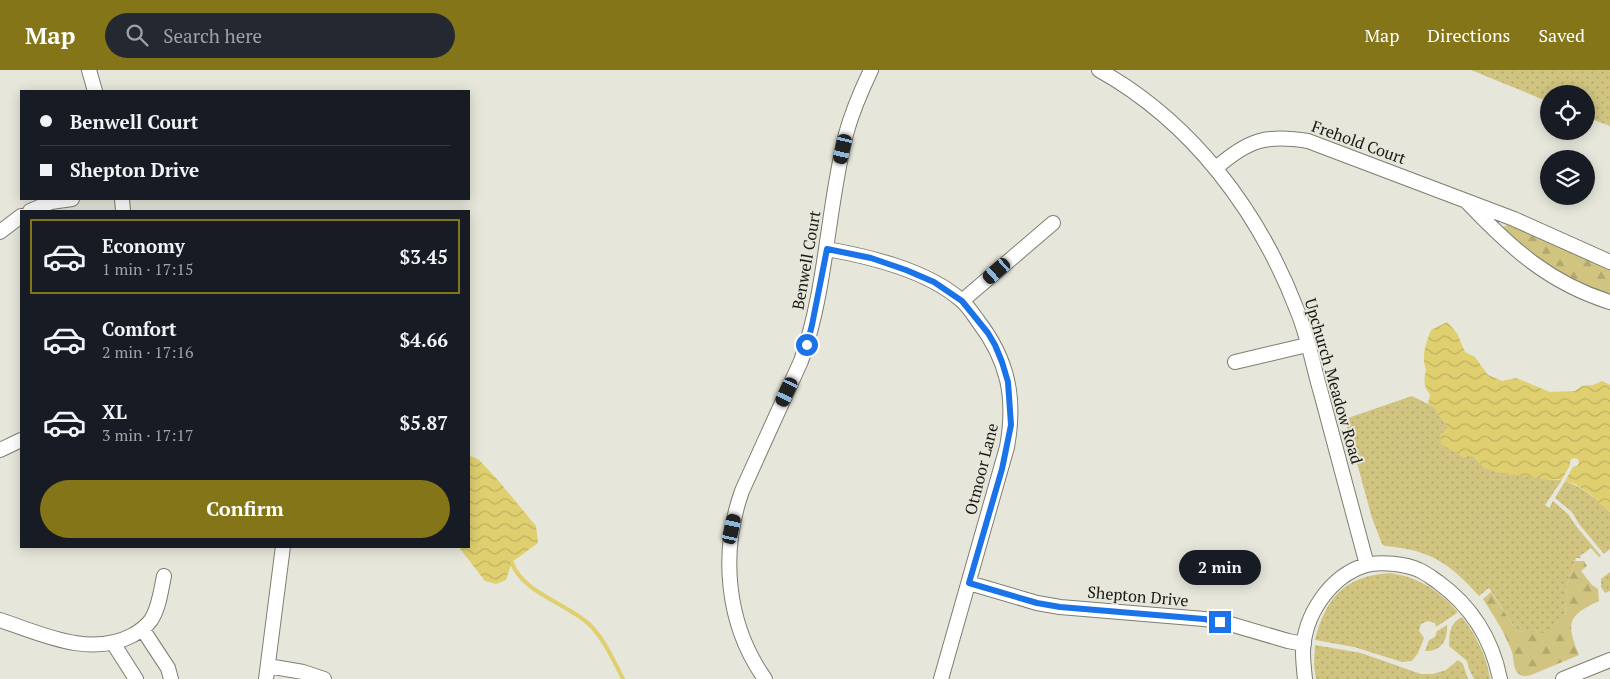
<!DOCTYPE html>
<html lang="en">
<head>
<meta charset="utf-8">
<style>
	body { margin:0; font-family:"PT Serif",serif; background:#242831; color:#f1f3f6; height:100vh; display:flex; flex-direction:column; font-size:19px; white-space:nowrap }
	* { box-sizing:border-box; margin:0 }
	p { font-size:16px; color:#9ea1a6 }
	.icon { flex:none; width:28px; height:28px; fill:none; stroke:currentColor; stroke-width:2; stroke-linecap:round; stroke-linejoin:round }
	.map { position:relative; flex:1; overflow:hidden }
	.details { position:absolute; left:20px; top:140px; width:450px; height:338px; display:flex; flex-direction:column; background:#171b24; border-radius:0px; box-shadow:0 2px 12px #0003 }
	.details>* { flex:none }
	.hud { position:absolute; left:20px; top:20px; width:450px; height:110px; border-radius:0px; box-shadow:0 2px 12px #0003; display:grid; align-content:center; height:110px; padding:0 20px; background:#171b24 }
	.controls { position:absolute; left:1540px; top:15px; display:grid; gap:10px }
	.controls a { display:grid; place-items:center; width:55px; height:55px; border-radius:50%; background:#171b24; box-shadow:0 2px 12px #0003; font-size:25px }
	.end { position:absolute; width:22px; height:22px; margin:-11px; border:6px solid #1a73e8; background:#fff; box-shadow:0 0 0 2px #fff }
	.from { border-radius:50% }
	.bubble { position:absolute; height:35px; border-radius:18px; background:#171b24; box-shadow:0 2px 12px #0003; font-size:16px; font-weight:700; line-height:35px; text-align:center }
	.car { position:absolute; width:15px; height:30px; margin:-15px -8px; border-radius:6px; box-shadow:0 0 4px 1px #0007; background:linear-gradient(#222 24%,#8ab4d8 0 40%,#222 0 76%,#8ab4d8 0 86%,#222 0) }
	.hud b { display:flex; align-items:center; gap:18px; height:48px; font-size:19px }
	.hud b+b { border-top:1px solid #363941 }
	.hud i { width:12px; height:12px; background:#f1f3f6 }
	ul { padding:9px 0 0; list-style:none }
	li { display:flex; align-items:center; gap:15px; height:75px; margin:0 10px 8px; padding:0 10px; border:2px solid transparent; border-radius:0px }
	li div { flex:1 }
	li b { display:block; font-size:19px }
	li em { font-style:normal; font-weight:700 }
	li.current { border-color:#837518 }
	li>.icon { width:45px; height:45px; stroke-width:1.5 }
	.action { display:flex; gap:10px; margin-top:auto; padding:10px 20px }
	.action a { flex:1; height:58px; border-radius:30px; background:#837518; color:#fff; font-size:20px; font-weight:700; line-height:58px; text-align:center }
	header { display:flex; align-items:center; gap:30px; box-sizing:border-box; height:70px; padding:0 25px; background:#837518; color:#fff }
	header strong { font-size:24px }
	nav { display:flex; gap:28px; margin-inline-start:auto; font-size:18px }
	.search { width:350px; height:45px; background:#242831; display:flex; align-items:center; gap:12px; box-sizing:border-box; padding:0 18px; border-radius:28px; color:#9ea1a6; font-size:19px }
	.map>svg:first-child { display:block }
	.grass { fill:url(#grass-dots) }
	.forest { fill:url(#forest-firs) }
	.water { fill:url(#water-waves) }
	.pier { fill:#e7e6da }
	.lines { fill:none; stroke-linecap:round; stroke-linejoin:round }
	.stream { stroke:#dfcf6f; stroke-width:4 }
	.minor-casing { stroke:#7e7d72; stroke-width:16 }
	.minor { stroke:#fff; stroke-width:14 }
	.route { stroke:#1a73e8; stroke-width:6 }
	.labels { text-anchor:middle; stroke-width:4; stroke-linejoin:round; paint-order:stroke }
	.street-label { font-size:16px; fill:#181814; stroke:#e7e6da }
</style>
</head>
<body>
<header>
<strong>Map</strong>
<div class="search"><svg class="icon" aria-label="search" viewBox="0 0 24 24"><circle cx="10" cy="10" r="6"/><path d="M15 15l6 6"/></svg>Search here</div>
<nav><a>Map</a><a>Directions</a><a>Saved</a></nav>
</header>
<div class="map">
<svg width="1610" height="609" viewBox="0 0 1610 609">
	<defs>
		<pattern id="grass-dots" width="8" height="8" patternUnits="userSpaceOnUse" patternTransform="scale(1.25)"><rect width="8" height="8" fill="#d0c480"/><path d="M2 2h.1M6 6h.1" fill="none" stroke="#b2a86e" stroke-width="1.8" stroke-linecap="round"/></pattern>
		<pattern id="forest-firs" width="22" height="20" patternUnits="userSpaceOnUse" patternTransform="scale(1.25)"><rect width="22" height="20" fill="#d0c480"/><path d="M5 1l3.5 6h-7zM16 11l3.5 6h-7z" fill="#b2a86e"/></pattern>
		<pattern id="water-waves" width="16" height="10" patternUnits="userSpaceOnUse" patternTransform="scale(1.25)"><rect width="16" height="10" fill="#dfcf6f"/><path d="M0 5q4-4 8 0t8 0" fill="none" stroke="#bfb15f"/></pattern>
	</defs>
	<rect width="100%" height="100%" fill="#e7e6da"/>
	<path class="grass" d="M1471,0H1610V56L1586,47V24H1549V32Z
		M1412,326L1434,337L1448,358L1440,365L1442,374L1464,387L1472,385L1485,398L1544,409L1562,410L1545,435L1549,438L1553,431L1568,444L1576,456L1601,486L1599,487L1591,478L1580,486L1581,488H1576L1567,515L1565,546L1543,564L1517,561L1489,518L1479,526C1449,493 1431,480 1385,476L1382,474L1372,448L1345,349Z
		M1565,411C1583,417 1596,429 1610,442V479L1604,484L1579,454L1572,442L1555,428Z
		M1610,502V521L1605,523L1601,517V509Z
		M1389,503C1416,506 1439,520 1457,541V543L1436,557L1435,553L1428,551L1421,554L1419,561L1424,568L1418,583L1412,591L1402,592L1354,577L1315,570C1326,528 1343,507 1389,503Z
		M1462,547C1476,565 1487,587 1490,609H1474L1469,599L1467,591L1449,576C1450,562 1449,554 1462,547Z
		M1447,555C1448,570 1441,582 1425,581L1429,570L1435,567L1437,561Z
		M1315,575L1361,583L1421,604H1433L1446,600L1458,590L1463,594L1468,609H1316L1314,595Z"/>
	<path class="forest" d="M1512,153L1610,197V225L1573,210L1549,197L1502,163L1503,157Z
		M1575,491H1584L1587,496L1581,501L1592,515L1598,519L1599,531C1567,546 1566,553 1579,585L1531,605C1527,606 1523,607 1519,604C1513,600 1514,589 1512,582C1505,563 1494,546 1483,529L1491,522L1517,561L1543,563L1565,546L1567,515Z"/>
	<path class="water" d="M1447,252L1457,263L1465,282L1475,287L1488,305L1502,311L1516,308L1550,322L1575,321L1582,316L1593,315L1602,311L1610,315V442L1590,424L1575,414L1558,409H1544L1496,402L1485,398L1472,385L1464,387L1441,374L1440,365L1448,358L1434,337L1428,334L1430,324C1423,317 1424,308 1426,300C1421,286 1426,273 1431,260Z
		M469,385L479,390L497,409L536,456L538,473L512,492L506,510L496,514L485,511L458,476H469Z"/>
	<path class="pier" d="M1575,388L1578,389L1579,393L1577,396L1573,397L1564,413L1561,411L1570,395V392L1571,389Z"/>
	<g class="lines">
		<path class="stream" d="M512,493C523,524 570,534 591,556C605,571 614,591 623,609"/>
		<g class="minor-casing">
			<path id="minor" d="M89,0L95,21
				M1099,0C1192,52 1259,141 1297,240C1308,266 1313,296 1321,323C1336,380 1352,437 1367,495
				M1216,98C1248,70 1266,64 1308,71L1514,149L1610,192
				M122,129L123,141
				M1468,133C1511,178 1549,213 1610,232
				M30,141L51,132L72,129
				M0,162L21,146
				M827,179C871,187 926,200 961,230C968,236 973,244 978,251C1008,290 1016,328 1007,377L941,609
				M962,231L1053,153
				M1235,292L1307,275
				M0,380L21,370
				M969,513L1037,533L1060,537L1204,549L1220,551L1288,571L1304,574
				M0,550C42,564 90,588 133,565C140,561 146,557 151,550C159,538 161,520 164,506
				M143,560L168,598L171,609
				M113,573L136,609
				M268,596L303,602L324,609
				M266,609L283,476
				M765,609C726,554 720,483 742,421L801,291C827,218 827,139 846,64C852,42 861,21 871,0
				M1305,609C1304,600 1303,591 1303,582C1304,545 1330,506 1366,495C1380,491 1406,494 1419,500C1426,503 1432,508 1438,512C1471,536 1492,569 1500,609
				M1563,609L1610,590"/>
		</g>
		<use href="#minor" class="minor"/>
	</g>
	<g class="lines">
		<path class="route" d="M807,275L812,255L827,179L871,188L906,200L934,212L962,231L988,263L995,275L1002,292L1008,312L1011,355L1002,399L969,513L1037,533L1060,537L1204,549L1220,552"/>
	</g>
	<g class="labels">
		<g class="street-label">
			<text transform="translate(1359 72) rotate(20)" y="6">Frehold Court</text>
			<text transform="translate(806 190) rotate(-80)" y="6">Benwell Court</text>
			<text transform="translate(1334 311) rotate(74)" y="6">Upchurch Meadow Road</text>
			<text transform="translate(981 399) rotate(-76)" y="6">Otmoor Lane</text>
			<text transform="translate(1138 526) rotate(5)" y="6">Shepton Drive</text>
		</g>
	</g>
</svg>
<div class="controls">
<a><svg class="icon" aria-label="locate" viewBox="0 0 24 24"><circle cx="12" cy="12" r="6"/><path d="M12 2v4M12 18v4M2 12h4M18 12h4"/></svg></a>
<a><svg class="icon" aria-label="layers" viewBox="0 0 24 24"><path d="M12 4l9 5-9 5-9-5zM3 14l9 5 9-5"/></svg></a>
</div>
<i class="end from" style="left:807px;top:275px"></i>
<i class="end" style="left:1220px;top:552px"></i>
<div class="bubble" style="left:1179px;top:480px;width:82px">2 min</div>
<i class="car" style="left:843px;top:79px;rotate:193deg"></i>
<i class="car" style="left:997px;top:201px;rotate:229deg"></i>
<i class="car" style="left:787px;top:322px;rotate:205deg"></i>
<i class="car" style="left:732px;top:459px;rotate:12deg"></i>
<div class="hud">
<b><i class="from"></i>Benwell Court</b>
<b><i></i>Shepton Drive</b>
</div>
<section class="details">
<ul>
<li class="current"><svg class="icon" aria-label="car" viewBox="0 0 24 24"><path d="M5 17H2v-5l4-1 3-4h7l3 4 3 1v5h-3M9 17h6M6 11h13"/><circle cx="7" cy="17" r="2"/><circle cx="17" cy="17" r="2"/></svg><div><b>Economy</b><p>1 min · 17:15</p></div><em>$3.45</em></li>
<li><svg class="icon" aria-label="car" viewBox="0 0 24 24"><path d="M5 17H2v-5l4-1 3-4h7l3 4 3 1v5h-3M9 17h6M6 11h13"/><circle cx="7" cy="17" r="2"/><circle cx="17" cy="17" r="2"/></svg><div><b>Comfort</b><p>2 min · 17:16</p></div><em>$4.66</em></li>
<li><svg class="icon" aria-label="car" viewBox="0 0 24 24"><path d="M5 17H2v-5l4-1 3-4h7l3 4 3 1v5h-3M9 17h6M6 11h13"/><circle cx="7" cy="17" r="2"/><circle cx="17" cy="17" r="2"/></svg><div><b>XL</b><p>3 min · 17:17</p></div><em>$5.87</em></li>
</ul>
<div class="action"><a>Confirm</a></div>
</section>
</div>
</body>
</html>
